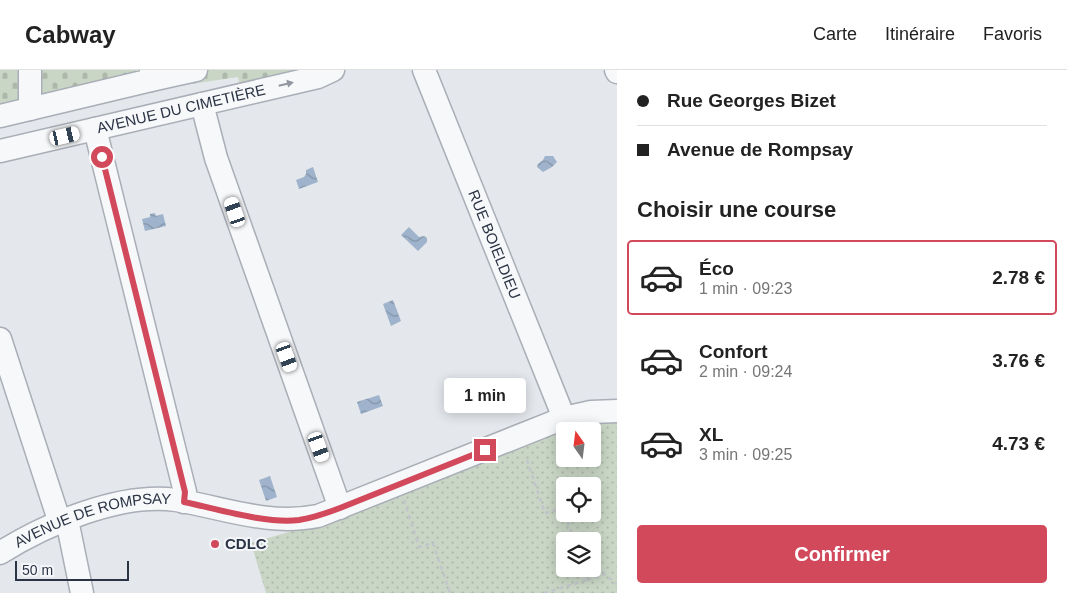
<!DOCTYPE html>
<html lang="fr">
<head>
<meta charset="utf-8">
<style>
	body { margin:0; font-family:Helvetica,sans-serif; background:#f2f2f2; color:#222; height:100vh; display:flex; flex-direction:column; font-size:19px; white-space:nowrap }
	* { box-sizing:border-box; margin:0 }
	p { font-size:16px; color:#767676 }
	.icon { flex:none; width:28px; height:28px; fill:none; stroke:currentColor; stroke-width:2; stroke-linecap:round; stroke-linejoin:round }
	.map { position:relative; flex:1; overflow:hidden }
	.side { display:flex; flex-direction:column; background:#fff; width:450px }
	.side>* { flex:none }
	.top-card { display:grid; align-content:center; height:110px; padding:0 20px; background:#fff }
	.needle { width:32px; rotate:346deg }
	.fabs { position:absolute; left:556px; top:352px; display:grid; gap:10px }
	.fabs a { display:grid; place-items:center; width:45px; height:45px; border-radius:5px; background:#fff; box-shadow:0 2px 12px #0003; font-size:25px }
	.scale { position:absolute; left:15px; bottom:12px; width:114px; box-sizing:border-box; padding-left:5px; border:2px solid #2b3445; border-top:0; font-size:14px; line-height:18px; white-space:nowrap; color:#2b3445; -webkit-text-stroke:4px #f4f6f9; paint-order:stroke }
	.end { position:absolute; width:22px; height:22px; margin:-11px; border:6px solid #d1495b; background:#fff; box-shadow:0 0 0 2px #fff }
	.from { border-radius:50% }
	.bubble { position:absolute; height:35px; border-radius:5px; background:#fff; box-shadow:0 2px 12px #0003; font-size:16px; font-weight:600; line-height:35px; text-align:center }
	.car { position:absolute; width:15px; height:30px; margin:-15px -8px; border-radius:6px; box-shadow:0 0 4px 1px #0007; background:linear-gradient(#fff 24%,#345 0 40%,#fff 0 76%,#345 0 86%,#fff 0) }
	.top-card b { display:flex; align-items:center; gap:18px; height:48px; font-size:19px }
	.top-card b+b { border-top:1px solid #e0e0e0 }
	.top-card i { width:12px; height:12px; background:#222 }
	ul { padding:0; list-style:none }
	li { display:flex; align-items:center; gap:15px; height:75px; margin:0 10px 8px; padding:0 10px; border:2px solid transparent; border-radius:5px }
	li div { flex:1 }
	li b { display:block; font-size:19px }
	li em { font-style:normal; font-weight:600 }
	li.active { border-color:#d1495b }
	li>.icon { width:45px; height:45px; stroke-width:1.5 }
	h2 { padding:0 20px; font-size:22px; line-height:60px }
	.action { display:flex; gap:10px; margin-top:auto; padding:10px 20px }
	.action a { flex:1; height:58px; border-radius:5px; background:#d1495b; color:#fff; font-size:20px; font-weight:600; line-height:58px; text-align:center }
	header { display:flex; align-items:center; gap:30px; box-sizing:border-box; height:70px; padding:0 25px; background:#fff; border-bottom:1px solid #e0e0e0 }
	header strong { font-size:24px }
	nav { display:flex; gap:28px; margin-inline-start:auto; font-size:18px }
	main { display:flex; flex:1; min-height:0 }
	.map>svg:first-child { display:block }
	.grass { fill:url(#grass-dots); fill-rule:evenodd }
	.cemetery { fill:url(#cemetery-stones) }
	.water { fill:url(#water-waves) }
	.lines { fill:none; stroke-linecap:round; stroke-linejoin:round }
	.minor-casing { stroke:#a9aeb7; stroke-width:25 }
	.path { stroke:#c2c5cb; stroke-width:2.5; stroke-dasharray:4 4; stroke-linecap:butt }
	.minor { stroke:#f7f8fa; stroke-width:22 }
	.oneway { fill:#9196a0 }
	.route { stroke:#d1495b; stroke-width:6 }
	.poi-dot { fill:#d1495b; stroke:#f4f6f9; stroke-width:2 }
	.labels { text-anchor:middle; stroke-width:4; stroke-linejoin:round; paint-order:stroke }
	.street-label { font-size:15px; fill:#2b3445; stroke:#f4f6f9 }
	.poi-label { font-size:15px; font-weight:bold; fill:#2b3445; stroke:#f4f6f9; text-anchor:start }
</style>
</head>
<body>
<header>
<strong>Cabway</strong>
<nav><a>Carte</a><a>Itinéraire</a><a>Favoris</a></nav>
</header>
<main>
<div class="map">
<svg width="617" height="523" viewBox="0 0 617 523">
	<defs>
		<pattern id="grass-dots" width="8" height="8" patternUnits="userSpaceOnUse" patternTransform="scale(1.25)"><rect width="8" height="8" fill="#c9d6c5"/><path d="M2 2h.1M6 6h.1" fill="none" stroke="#adb8ab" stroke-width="1.8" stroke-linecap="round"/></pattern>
		<pattern id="cemetery-stones" width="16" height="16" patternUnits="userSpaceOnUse" patternTransform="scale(1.25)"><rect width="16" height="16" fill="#c9d6c5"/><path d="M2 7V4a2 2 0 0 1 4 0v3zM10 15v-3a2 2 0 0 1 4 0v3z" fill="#adb8ab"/></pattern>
		<pattern id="water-waves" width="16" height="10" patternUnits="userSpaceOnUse" patternTransform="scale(1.25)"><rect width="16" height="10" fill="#9fb4cc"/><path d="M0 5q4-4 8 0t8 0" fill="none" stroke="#8293a7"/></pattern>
	</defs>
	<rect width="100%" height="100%" fill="#e4e7ec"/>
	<path class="grass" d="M588,352L617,353V523H266L251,473L347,445L553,362ZM565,361H592V389H565ZM565,416H592V444H565ZM565,471H592V499H565Z"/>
	<path class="cemetery" d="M0,0H306L240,15L238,7L164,18L0,58Z"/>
	<path class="water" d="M545,86H553L557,92L552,97L543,102L537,97L538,94L543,90Z
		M313,97L318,112L299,119L296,110L304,107L306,104V100Z
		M155,143L156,146L163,144L166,156L145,161L142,149L150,147V144Z
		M409,157L419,167L424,166L427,168V172L418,181L401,165Z
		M393,230L401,251L391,256L383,234Z
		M379,325L383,336L361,344L357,332Z
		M270,406L277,427L266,431L259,410Z"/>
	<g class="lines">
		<g class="minor-casing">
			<g id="minor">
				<path d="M30,0V39"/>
				<path id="s1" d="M424,0L564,348"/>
				<path d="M616,0L617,2"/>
				<path d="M151,10L196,0"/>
				<path d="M202,34L216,88L340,438"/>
				<path d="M0,46L151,10V0"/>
				<path d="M95,59L185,422L184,432"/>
				<path id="s2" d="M0,81L318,7L333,0"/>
				<path d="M0,269L60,453"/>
				<path d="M67,450L82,523"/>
				<path id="s3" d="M0,483C46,454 121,422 176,430C225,438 268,456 318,446L564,348L591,342L617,341"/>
			</g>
		</g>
		<path class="path" d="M527,390L545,443L564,438L565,442
			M404,430L419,477L433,473L450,523
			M565,444L574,471
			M587,510L604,504L617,514
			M544,523L587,510L583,499"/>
		<use href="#minor" class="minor"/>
	</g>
	<defs><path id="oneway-solid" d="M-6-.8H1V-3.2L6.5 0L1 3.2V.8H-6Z" transform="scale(1.25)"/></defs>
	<use class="oneway" href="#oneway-solid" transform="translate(286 14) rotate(-13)"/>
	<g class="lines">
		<path class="route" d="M102,87L185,422L184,432C218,439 265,454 299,450C313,448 327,443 340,438L485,380"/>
	</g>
	<circle class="poi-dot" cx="215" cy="474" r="5"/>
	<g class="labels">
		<g class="street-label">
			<text dy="5" stroke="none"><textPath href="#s2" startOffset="186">AVENUE DU CIMETIÈRE</textPath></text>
			<text dy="5" stroke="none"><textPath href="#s1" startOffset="188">RUE BOIELDIEU</textPath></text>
			<text dy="5" stroke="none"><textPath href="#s3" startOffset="100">AVENUE DE ROMPSAY</textPath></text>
		</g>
		<g class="poi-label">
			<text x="225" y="479">CDLC</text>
		</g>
	</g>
</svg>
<div class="fabs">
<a><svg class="needle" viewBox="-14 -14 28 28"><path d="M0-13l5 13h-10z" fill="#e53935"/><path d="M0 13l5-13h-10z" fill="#767676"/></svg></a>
<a><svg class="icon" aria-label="locate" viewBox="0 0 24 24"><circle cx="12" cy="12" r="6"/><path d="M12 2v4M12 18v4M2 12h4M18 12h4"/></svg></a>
<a><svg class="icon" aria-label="layers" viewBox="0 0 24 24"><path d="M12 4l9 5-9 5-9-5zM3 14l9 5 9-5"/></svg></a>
</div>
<div class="scale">50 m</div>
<i class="end from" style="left:102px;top:87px"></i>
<i class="end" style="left:485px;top:380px"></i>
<div class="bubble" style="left:444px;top:308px;width:82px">1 min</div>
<i class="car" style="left:65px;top:66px;rotate:77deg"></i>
<i class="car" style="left:235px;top:142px;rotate:341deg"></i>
<i class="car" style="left:287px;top:287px;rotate:160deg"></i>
<i class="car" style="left:319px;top:377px;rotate:160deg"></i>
</div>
<section class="side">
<div class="top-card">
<b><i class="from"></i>Rue Georges Bizet</b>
<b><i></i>Avenue de Rompsay</b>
</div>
<h2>Choisir une course</h2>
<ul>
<li class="active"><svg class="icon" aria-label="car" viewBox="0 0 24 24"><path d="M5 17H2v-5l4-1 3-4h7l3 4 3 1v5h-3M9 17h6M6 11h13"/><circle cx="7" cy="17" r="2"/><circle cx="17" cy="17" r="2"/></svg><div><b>Éco</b><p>1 min · 09:23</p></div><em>2.78 €</em></li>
<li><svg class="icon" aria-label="car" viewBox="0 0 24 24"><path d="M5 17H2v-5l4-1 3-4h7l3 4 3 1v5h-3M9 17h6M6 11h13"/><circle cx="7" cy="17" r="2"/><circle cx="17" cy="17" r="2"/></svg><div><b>Confort</b><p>2 min · 09:24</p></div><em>3.76 €</em></li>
<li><svg class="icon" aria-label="car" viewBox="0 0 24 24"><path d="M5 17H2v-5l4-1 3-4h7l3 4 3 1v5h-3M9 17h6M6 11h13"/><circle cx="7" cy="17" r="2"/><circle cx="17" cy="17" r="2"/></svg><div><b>XL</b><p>3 min · 09:25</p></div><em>4.73 €</em></li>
</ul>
<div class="action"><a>Confirmer</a></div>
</section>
</main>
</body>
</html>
